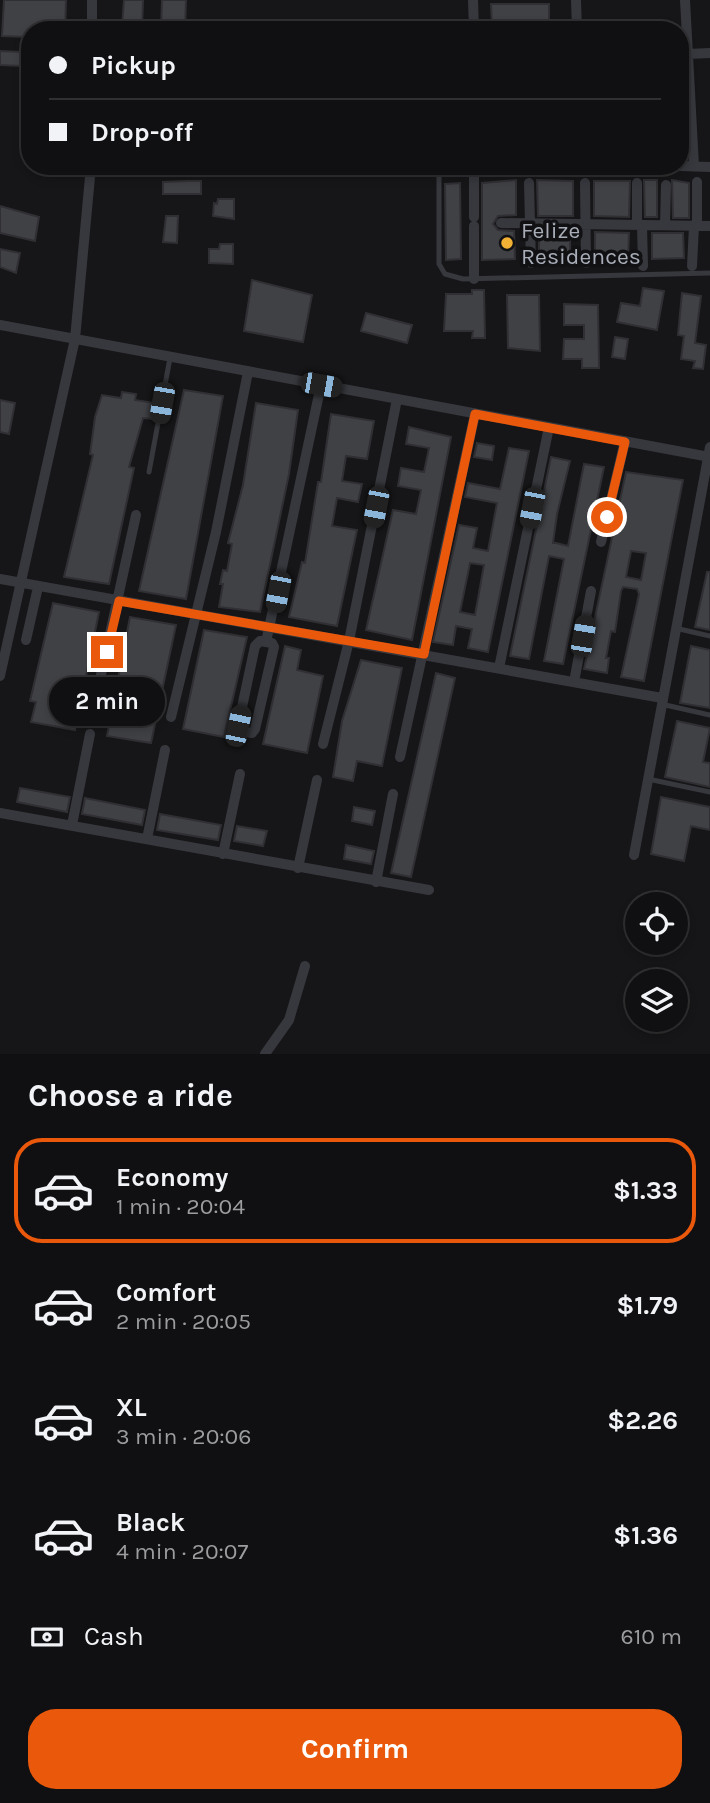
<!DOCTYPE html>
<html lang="en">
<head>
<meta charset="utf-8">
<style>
	body { margin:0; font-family:Karla,sans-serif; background:#1e1e20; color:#f1f3f6; height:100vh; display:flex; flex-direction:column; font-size:26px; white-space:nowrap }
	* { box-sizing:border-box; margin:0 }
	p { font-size:23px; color:#9c9d9f }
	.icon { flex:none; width:38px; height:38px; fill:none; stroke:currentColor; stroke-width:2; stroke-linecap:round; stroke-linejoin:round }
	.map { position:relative; height:1054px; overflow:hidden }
	.side { display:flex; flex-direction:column; background:#101012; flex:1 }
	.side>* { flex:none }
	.top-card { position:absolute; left:21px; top:21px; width:668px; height:154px; border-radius:28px; box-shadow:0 4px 10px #0003,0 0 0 2px #303032; display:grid; align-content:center; height:154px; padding:0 28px; background:#101012 }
	.tools { position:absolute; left:625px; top:892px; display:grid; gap:14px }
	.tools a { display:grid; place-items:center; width:63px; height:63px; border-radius:50%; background:#101012; box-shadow:0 4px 10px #0003,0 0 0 2px #303032; font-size:35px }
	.end { position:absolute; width:32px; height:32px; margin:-16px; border:9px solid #ea580c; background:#fff; box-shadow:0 0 0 4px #fff }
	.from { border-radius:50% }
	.bubble { position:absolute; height:49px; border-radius:24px; background:#101012; box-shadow:0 4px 10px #0003,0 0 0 2px #303032; font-size:23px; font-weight:700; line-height:49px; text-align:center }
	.car { position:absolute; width:21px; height:42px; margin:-21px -10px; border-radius:9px; box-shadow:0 0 5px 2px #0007; background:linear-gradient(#222 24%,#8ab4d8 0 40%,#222 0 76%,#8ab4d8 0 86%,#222 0) }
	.top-card b { display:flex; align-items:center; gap:24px; height:66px; font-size:26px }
	.top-card b+b { border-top:2px solid #303032 }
	.top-card i { width:18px; height:18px; background:#f1f3f6 }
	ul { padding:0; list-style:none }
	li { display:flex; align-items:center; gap:21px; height:105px; margin:0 14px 10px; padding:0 14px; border:4px solid transparent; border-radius:28px }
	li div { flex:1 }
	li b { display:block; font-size:26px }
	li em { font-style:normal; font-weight:700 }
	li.selected { border-color:#ea580c }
	li>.icon { width:63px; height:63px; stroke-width:1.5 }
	h2 { padding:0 28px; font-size:32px; line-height:84px }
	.pay { display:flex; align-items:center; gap:18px; height:77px; padding:0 28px; font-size:26px }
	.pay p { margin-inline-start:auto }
	.action { display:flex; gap:14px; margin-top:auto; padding:14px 28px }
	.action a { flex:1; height:80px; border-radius:28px; background:#ea580c; color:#fff; font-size:28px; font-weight:700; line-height:80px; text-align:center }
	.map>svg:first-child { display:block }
	.building { fill:#404145; stroke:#303034; stroke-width:2; fill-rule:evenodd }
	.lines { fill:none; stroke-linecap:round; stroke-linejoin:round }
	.service { stroke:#37383d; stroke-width:5 }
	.minor { stroke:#37383d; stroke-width:10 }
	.route { stroke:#ea580c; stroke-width:9 }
	.poi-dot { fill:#f2b134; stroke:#111113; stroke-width:2.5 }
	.labels { text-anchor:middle; stroke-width:7; stroke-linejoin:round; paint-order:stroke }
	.poi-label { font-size:23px; fill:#a8adb8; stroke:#111113; text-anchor:start }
</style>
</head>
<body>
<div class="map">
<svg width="710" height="1054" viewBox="0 0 710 1054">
	<rect width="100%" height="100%" fill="#161618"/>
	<path class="building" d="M4,0H66L65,30H27V37L2,36Z
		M124,0H143L142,28L122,27Z
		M162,0H186L185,29H161Z
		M491,4H549V27H492Z
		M0,51L21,52V66L0,65Z
		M516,180V215L498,216L493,224L498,230L514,231L515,259L482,260V183Z
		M537,180L573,181V216H538Z
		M644,180H657V217H645Z
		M672,180L689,183V218H673Z
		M187,181H201V194H163V182Z
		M594,181H630L629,217L594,216Z
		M460,183L461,259L446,260L445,184Z
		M218,199H234V219L213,216L214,203L217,204Z
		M0,206L39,217L35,241L0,233Z
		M166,216H178L177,243L163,242Z
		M539,231L570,232V259L539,258Z
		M595,232L629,233L628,259L595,258Z
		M652,233H683L684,258L652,259Z
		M220,244H233V264L209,263V249H219Z
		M0,249L20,253L16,273L0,267Z
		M252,280L312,295L303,342L244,331Z
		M643,288L664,291L657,330L617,322L621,303L640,306Z
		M472,290H484L485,338H472L473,331H444L446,294H472Z
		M682,293L701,296L695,343L706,345L703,369L693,368L695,361L681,359L684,336L678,335Z
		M507,295H539L540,351L508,348Z
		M564,304L598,305L599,368H582V359H563L564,339H584V325H564Z
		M366,313L412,325L407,343L361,331Z
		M615,337L628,339L625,359L612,357Z
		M184,390L223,396L186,599L139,591Z
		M122,392L136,394L135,400L155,403L152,419L143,418L129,467L134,468L109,584L64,577L93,455L90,454L95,417L102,395L121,398Z
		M0,400L15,403L9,434L0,432Z
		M256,403L298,410L289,474L260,612L219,607L223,584H220L223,570L227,571L232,544L228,543L243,485Z
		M331,414L374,421L367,459L346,456L342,481L362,484L358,502L337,498L332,526L357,530L337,626L289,617L302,562L305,563L318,482H321Z
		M409,427L451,437L412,640L366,630L393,510L416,514L421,490L398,486L401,468L424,472L429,448L406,444Z
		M477,443L494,446L492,460L474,457Z
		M509,448L529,451L488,652L468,648L472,629L456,626L453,645L433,642L459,525L477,528L473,548L488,551L497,503L465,497L468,483L500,489ZM470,563L484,565L475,615L460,612Z
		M551,457L570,461L557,514L553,543H556L568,546L584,464L604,467L563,664L544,661L564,559L549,556L529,659L510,656Z
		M626,472L683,480L644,681L621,677L639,594L637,589L623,587L621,591L615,632L611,631L606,658H609L607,673L584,669ZM631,551L646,553L641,580L626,577Z
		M707,572H710V630L695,627Z
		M53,603L99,612L75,730L31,722L36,702L30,701Z
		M130,617L176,625L151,743L107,736Z
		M204,630L247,637L224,737L183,729Z
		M285,646L301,650L297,670L323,676L307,753L263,744Z
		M691,646L710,650V708L680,703Z
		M361,660L402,668L382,766L357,761L353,781L333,777L342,721Z
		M436,673L455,678L411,877L391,873Z
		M677,721L710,728L703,762L710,763V787L665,777Z
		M20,788L70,797L67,812L17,802Z
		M661,797L710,807V830L691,826L684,861L651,854Z
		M85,798L145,810L142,825L82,814Z
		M354,807L375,811L372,825L352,821Z
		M160,814L221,825L218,840L157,830Z
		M237,826L267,831L263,846L234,841Z
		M346,845L374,851L371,864L344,859Z"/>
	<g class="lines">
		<path class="service" d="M439,167V264L445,274L463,279L710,273
			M149,472L170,358
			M675,628L710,636
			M661,704L710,715
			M648,779L710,792"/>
		<path class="minor" d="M473,0L474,30
			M576,0L577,30
			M685,0L694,166
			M92,30V0
			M688,54L710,53
			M681,166L710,167
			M474,167V217
			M91,169L620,166
			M697,182V226
			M529,183L531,263
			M585,183L586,263
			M501,223L710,226
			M637,225V183
			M642,225L643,266
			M665,225L666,185
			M692,266L694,226
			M474,279V226
			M0,325L710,457
			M601,542L625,441
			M0,579L662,698
			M26,640L38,587
			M260,641L272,643L274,647L255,729L252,733L242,732L238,726L255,646Z
			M266,642L321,385
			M499,668L549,427
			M0,676L75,339L91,166
			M574,682L591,591
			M95,702L136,515
			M171,717L216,532L248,372
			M323,744L349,641L397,399
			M400,757L475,414
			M0,813L429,890
			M72,825L90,734
			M147,839L165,750
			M223,854L240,774
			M634,855L710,447
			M298,868L317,780
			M376,882L393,794
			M265,1054L289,1020L305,966"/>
	</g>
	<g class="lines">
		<path class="route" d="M107,652L119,601L424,654L475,414L625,442L607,517"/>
	</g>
	<circle class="poi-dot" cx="507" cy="243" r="7"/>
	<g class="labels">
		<g class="poi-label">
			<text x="521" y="238">Felize<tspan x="521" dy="26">Residences</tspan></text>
		</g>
	</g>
</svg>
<div class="tools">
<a><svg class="icon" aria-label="locate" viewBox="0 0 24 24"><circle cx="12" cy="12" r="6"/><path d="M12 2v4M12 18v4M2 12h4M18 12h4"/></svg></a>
<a><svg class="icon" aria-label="layers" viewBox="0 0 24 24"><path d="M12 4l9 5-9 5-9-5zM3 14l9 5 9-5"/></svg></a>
</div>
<i class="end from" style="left:607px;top:517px"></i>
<i class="end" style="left:107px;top:652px"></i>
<div class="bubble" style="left:49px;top:677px;width:116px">2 min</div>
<i class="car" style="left:321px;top:385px;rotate:100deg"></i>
<i class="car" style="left:162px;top:403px;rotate:190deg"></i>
<i class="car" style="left:376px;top:507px;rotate:191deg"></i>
<i class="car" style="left:532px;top:508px;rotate:191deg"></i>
<i class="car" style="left:278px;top:592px;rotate:191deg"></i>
<i class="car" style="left:583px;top:636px;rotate:10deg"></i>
<i class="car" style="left:238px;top:726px;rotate:12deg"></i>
<div class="top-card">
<b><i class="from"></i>Pickup</b>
<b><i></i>Drop-off</b>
</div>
</div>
<section class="side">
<h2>Choose a ride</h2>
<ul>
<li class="selected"><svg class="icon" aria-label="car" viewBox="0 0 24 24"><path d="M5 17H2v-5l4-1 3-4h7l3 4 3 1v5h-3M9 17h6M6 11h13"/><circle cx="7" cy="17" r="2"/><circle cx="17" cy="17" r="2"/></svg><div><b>Economy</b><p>1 min · 20:04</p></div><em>$1.33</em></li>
<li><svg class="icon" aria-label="car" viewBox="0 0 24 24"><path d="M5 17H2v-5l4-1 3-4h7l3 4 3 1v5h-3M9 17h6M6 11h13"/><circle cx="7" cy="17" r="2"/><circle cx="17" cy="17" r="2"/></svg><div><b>Comfort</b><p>2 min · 20:05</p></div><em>$1.79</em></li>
<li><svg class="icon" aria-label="car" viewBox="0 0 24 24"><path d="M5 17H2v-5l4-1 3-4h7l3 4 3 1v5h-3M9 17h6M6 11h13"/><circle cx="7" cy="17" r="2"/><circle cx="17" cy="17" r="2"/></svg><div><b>XL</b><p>3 min · 20:06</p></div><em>$2.26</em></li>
<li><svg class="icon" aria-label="car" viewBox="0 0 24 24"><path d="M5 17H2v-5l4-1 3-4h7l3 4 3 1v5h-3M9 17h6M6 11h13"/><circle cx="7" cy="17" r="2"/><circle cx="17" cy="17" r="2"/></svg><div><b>Black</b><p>4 min · 20:07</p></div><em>$1.36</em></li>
</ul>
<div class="pay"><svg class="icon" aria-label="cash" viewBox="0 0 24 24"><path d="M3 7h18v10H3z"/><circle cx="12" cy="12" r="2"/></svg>Cash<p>610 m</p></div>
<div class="action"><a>Confirm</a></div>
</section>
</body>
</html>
